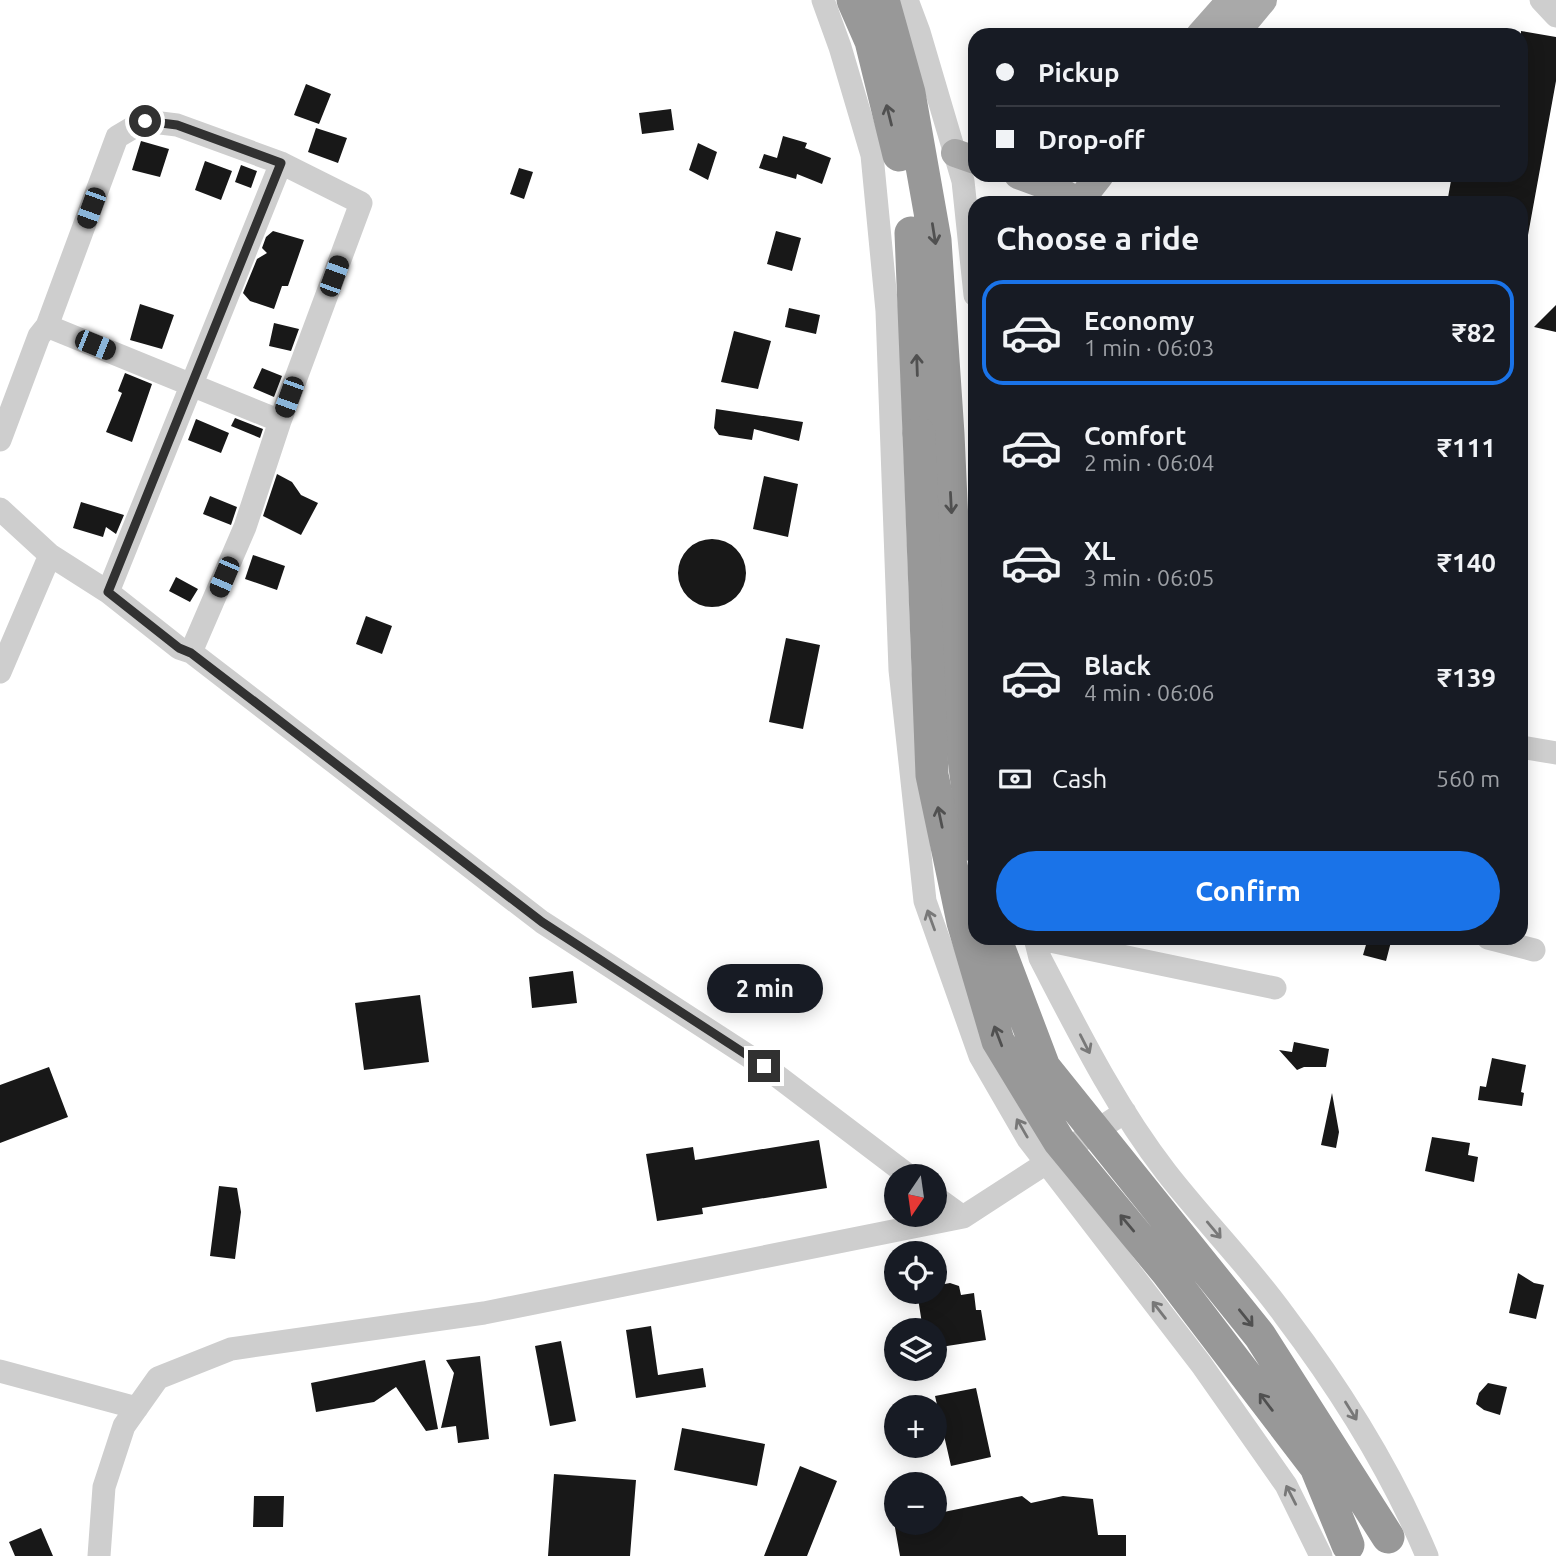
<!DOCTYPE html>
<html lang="en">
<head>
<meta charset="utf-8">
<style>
	body { margin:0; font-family:Ubuntu,sans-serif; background:#20242c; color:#f1f3f6; height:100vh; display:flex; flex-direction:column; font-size:26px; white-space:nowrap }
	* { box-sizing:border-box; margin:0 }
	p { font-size:23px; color:#9ea1a6 }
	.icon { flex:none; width:38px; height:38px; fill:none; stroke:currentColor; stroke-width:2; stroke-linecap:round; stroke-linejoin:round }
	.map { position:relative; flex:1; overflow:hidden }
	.panel { position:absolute; left:968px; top:196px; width:560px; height:749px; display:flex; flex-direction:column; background:#171b24; border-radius:21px; box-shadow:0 4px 18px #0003 }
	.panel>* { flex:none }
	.banner { position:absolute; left:968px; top:28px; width:560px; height:154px; border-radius:21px; box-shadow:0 4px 18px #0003; display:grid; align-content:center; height:154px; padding:0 28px; background:#171b24 }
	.needle { width:46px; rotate:193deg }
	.tools { position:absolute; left:884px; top:1164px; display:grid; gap:14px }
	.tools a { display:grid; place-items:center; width:63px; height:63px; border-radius:50%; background:#171b24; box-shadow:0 4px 18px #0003; font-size:35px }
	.end { position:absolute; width:32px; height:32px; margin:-16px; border:9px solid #313131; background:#fff; box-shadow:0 0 0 4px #fff }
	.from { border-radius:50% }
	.bubble { position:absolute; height:49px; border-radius:24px; background:#171b24; box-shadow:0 4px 18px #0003; font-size:23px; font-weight:700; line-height:49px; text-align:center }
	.car { position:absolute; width:21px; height:42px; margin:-21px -10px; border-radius:9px; box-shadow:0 0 5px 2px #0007; background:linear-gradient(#222 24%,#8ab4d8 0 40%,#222 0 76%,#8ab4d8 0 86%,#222 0) }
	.banner b { display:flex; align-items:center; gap:24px; height:66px; font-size:26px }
	.banner b+b { border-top:2px solid #363941 }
	.banner i { width:18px; height:18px; background:#f1f3f6 }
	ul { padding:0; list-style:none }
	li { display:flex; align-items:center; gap:21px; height:105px; margin:0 14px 10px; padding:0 14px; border:4px solid transparent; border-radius:21px }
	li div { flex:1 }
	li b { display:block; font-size:26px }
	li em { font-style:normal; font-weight:700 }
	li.selected { border-color:#1a73e8 }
	li>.icon { width:63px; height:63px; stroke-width:1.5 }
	h2 { padding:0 28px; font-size:32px; line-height:84px }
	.pay { display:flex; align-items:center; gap:18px; height:77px; padding:0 28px; font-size:26px }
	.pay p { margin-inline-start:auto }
	.action { display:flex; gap:14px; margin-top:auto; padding:14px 28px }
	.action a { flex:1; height:80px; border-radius:42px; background:#1a73e8; color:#fff; font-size:28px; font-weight:700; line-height:80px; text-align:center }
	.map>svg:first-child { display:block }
	.building { fill:#181818 }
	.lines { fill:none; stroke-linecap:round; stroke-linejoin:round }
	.minor { stroke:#cecece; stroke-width:23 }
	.major { stroke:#a9a9a9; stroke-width:28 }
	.highway { stroke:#989898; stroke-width:33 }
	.highway-bridge { stroke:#989898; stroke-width:33 }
	.oneway { stroke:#505050 }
	.oneway2 { stroke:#787878 }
	.route { stroke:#313131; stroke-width:9 }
</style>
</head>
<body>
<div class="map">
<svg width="1556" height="1556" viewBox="0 0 1556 1556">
	<rect width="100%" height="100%" fill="#fff"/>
	<path class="building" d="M1521,31L1556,37V81L1528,235L1521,234V203H1447L1452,175H1521Z
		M306,84L331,94L319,124L294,115Z
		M671,109L674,130L642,134L639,113Z
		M316,128L347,138L338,163L308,152Z
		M783,136L807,143L805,148L831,158L822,184L797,174L796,179L759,168L764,154L777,158Z
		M141,141L169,149L160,177L132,170Z
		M698,143L717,152L708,180L689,170Z
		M205,161L232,171L221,200L195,190Z
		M241,165L257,171L251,188L235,182Z
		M519,168L533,172L524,199L510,194Z
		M273,231L304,240L288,286H282L274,309L250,301L243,293L257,259L267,253L262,248L266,237Z
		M776,231L801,238L792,271L767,264Z
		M140,304L174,315L162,349L130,340Z
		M1556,305V332L1534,327Z
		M789,308L820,315L816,334L785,327Z
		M274,323L299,329L291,351L269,346Z
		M734,331L771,341L758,389L721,382Z
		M262,368L282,376L274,397L253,388Z
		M125,373L152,384L132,442L106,432L122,393L118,391Z
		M716,409L803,422L799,441L754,429L752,440L719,435L714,428Z
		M235,418L263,429L260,438L231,426Z
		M196,419L229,433L221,453L188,440Z
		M277,474L292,482L301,495L318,503L301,535L263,516Z
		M764,476L798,484L788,537L753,529Z
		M210,496L237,507L231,525L203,514Z
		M81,502L124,515L116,534L106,527L103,537L73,528Z
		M678 573a34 34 0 1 1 68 0a34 34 0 1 1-68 0Z
		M253,555L285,566L277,590L245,579Z
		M176,577L198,589L190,602L169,591Z
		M366,616L392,626L382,654L356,644Z
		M786,638L820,645L803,729L769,722Z
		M1368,938H1392L1386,961L1363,955Z
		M573,971L577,1003L532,1008L529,977Z
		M420,995L429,1062L364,1070L355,1003Z
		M1294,1042L1329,1049L1326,1067H1304L1297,1070L1279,1050L1292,1052Z
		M1492,1058L1526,1065L1521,1092L1524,1093L1522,1106L1478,1100L1480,1086L1486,1087Z
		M49,1067L68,1117L0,1143V1085Z
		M1332,1093L1339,1132L1336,1148L1321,1145Z
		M1432,1137L1470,1143L1468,1155L1478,1157L1474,1182L1425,1171Z
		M819,1140L827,1188L702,1208L703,1214L657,1221L646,1154L693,1147L695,1160Z
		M219,1186L237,1188L241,1212L235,1259L210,1256Z
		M1518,1273L1534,1283L1544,1285L1536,1319L1509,1313Z
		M950,1283L959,1286L961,1295L974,1293L976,1310H981L986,1340L934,1348V1330H923L917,1292H934V1286Z
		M651,1326L658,1375L703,1368L706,1387L636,1398L626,1330Z
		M561,1341L576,1421L550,1426L535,1346Z
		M480,1356L489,1439L458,1443L456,1426L441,1428L454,1373L446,1360Z
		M425,1360L438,1429L426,1431L396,1387L374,1402L316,1412L311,1383Z
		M1488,1383L1507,1387L1500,1415L1484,1410L1476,1404L1479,1393Z
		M976,1388L991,1457L951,1466L935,1396Z
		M682,1428L765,1444L757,1486L674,1470Z
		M800,1466L837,1481L807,1556H764Z
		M554,1474L636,1480L630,1556H548Z
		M254,1496H284L283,1527H253Z
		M1022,1496L1031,1503L1063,1496L1093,1499L1098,1535H1126V1556H900L894,1522H934V1514Z
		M41,1528L53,1556H15L9,1542Z"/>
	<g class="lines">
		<path class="minor" d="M823,0L840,47L872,155L887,311L900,670L925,901L980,1056L1028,1139L1201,1364L1286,1485L1321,1556
			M907,0L919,32L963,181L975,295
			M1541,0L1556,16
			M47,326L280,421
			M0,440L39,336L47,326L117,137L144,121L177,125L281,163L361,203L280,421L245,527L191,652
			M0,509L50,555L108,592L179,648L191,652L542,922L764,1066L909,1176
			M108,592L281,163
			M0,672L50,555
			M1521,747L1556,753
			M1035,938L1040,958C1078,1031 1115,1106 1166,1172C1204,1221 1248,1265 1284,1315C1340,1389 1391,1470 1427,1556
			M1488,938L1534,950
			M1035,940L1038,943L1050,941L1275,988
			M934,1196L963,1217
			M0,1371L137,1408
			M99,1556L104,1487L124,1426L158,1378L231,1349L484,1313L963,1217L1125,1112"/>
		<path class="major" d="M1200,35L1231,0
			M1234,35L1263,0
			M955,153L975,160
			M1018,175L1056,189L1079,202
			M1078,203L1100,175"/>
		<path class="highway" d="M853,0L871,41L899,155
			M883,0L909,93L935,240L948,434L962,743L975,846
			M911,233L919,433"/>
		<path class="highway-bridge" d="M919,433L932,775L963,922L998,1041L1059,1141L1167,1272L1316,1467L1348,1545
			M995,938L1044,1067L1260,1336L1388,1537"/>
	</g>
	<defs><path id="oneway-shaft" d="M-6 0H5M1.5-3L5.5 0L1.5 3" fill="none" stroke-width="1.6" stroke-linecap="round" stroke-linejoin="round" transform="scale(1.75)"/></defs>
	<g class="oneway">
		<use href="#oneway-shaft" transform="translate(889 115) rotate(-104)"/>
		<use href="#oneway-shaft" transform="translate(934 234) rotate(81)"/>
		<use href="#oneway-shaft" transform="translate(917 365) rotate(-92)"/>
		<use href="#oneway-shaft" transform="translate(951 503) rotate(87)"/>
		<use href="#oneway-shaft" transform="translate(940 817) rotate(-102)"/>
		<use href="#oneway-shaft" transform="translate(998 1036) rotate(-111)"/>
		<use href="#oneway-shaft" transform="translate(1127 1223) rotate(-130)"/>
		<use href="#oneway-shaft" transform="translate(1246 1318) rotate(51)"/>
		<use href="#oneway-shaft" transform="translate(1266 1402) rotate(-127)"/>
	</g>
	<g class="oneway2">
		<use href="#oneway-shaft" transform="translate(931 920) rotate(-110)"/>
		<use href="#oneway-shaft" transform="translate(1085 1044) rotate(63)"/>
		<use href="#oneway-shaft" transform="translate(1022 1128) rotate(-120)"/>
		<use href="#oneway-shaft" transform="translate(1214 1230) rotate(50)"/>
		<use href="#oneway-shaft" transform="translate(1159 1310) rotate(-128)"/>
		<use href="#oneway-shaft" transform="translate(1351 1411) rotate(58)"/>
		<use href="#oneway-shaft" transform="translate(1291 1495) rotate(-117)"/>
	</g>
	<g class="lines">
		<path class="route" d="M145,121L177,125L281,163L108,592L179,648L191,653L542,922L764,1066"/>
	</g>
</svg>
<div class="tools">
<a><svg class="needle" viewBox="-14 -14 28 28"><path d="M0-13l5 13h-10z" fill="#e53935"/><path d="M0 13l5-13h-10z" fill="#9ea1a6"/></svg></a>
<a><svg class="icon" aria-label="locate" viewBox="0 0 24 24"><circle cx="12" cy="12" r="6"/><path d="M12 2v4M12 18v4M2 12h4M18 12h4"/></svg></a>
<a><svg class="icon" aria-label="layers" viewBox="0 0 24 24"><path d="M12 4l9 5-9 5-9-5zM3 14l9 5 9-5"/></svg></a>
<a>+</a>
<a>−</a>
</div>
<i class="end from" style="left:145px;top:121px"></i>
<i class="end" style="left:764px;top:1066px"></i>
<div class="bubble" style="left:707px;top:964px;width:116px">2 min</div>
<i class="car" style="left:91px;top:208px;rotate:200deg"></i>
<i class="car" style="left:334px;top:276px;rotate:20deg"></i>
<i class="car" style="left:95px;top:345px;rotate:112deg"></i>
<i class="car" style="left:289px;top:397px;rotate:200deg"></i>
<i class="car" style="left:224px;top:577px;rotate:203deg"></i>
<div class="banner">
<b><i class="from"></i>Pickup</b>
<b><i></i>Drop-off</b>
</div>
<section class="panel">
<h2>Choose a ride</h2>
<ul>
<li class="selected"><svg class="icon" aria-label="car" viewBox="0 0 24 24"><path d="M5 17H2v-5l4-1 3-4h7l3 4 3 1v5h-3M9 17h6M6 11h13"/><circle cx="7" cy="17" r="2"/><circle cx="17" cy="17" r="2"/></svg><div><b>Economy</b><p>1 min · 06:03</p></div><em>₹82</em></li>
<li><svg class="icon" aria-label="car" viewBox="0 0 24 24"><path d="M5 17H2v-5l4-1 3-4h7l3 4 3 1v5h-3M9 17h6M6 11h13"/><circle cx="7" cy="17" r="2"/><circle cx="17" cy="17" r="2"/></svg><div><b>Comfort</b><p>2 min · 06:04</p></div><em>₹111</em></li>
<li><svg class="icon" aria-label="car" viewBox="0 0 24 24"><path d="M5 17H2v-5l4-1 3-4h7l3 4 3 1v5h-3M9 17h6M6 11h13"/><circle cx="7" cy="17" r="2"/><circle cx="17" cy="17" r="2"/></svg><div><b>XL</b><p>3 min · 06:05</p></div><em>₹140</em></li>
<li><svg class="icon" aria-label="car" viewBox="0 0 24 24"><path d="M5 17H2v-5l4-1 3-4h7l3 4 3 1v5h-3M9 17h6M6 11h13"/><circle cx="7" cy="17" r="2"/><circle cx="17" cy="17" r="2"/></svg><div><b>Black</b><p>4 min · 06:06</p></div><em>₹139</em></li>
</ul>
<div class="pay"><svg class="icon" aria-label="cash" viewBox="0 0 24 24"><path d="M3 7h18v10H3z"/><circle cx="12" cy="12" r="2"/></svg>Cash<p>560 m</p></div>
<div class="action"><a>Confirm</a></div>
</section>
</div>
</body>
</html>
